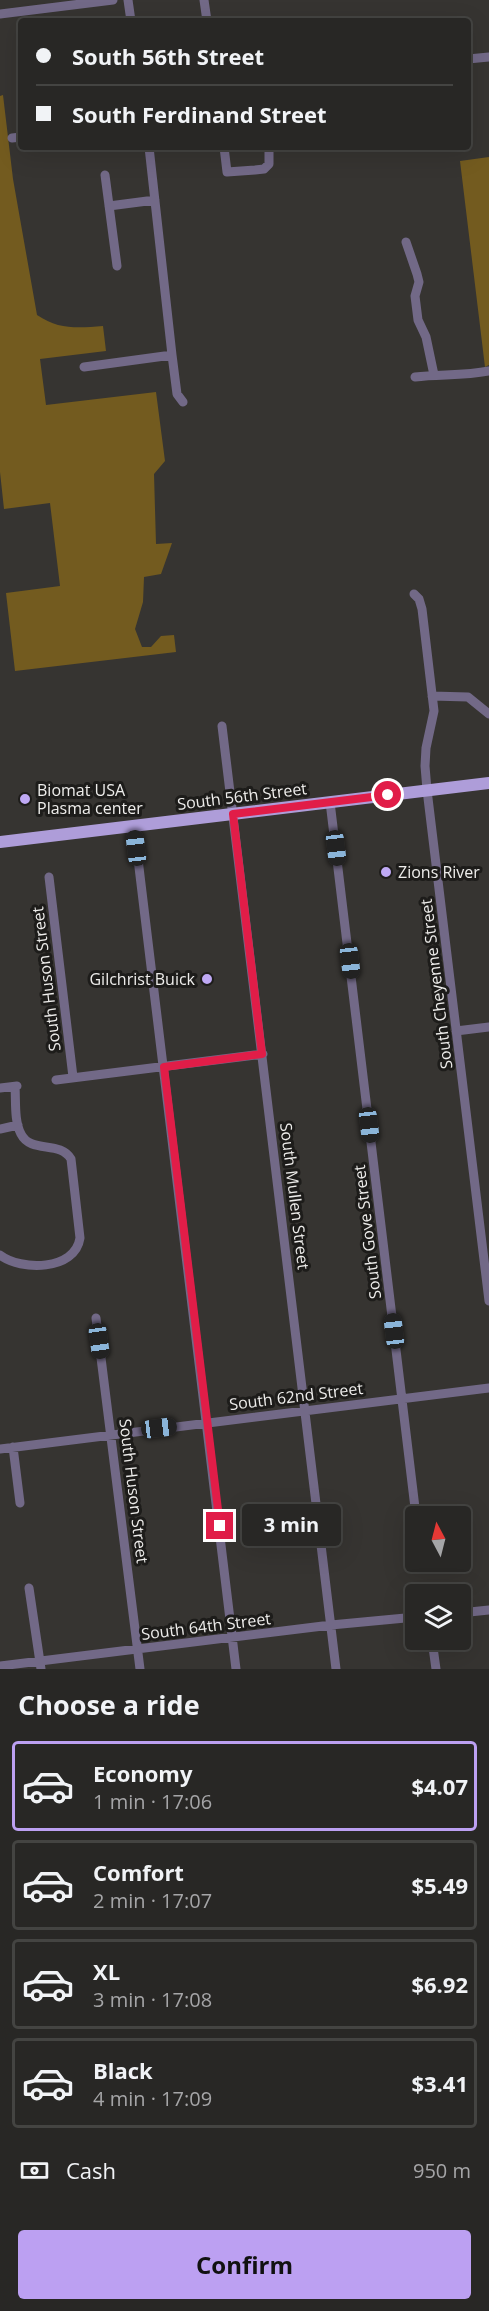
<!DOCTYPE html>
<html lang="en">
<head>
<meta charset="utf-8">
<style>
	body { margin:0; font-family:"Open Sans",sans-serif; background:#302f2d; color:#f1f3f6; height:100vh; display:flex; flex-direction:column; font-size:22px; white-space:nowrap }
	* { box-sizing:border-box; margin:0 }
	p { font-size:20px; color:#a5a5a7 }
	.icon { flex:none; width:33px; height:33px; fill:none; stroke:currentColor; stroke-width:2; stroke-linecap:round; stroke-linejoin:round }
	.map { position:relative; height:1669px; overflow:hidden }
	.panel { display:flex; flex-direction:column; background:#282725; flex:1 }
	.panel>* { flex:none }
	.hud { position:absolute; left:18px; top:18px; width:453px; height:132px; border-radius:6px; box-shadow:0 6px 24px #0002,0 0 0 2px #444442; display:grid; align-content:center; height:132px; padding:0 18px; background:#282725 }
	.needle { width:39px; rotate:353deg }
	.controls { position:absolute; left:405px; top:1506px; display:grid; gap:12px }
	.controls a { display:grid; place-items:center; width:66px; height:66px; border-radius:6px; background:#282725; box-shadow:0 6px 24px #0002,0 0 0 2px #444442; font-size:30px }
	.end { position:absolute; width:27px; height:27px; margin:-14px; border:8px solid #e11d48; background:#fff; box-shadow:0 0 0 3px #fff }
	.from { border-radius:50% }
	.bubble { position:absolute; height:42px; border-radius:6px; background:#282725; box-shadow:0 6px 24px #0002,0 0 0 2px #444442; font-size:20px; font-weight:700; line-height:42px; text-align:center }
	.car { position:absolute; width:18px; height:36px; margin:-18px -9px; border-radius:8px; box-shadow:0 0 4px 2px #0007; background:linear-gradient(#222 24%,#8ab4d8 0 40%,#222 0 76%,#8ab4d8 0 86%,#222 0) }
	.hud b { display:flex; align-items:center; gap:21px; height:57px; font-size:22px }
	.hud b+b { border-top:2px solid #444442 }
	.hud i { width:15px; height:15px; background:#f1f3f6 }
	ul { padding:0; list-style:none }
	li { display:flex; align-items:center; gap:18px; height:90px; margin:0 12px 9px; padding:0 6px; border:3px solid #444442; border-radius:6px }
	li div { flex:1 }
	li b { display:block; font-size:22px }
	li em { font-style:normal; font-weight:700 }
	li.active { border-color:#bca0f2 }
	li>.icon { width:54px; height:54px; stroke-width:1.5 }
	h2 { padding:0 18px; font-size:27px; line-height:72px }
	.pay { display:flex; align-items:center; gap:15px; height:66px; padding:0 18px; font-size:22px }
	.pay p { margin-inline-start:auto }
	.action { display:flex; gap:12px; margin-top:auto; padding:12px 18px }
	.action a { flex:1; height:69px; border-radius:6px; background:#bca0f2; color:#111; font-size:24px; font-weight:700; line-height:69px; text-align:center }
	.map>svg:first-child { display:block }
	.forest { fill:#735b1f }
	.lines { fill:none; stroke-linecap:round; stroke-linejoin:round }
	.minor { stroke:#726987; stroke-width:9 }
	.major { stroke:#ae9dd9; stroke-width:12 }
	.route { stroke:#e11d48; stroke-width:8 }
	.poi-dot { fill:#bfa9f4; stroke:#1d1c1a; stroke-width:2 }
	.labels { text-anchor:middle; stroke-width:6; stroke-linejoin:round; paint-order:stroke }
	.poi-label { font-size:16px; fill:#eeedeb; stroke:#1d1c1a; text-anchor:start }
	.street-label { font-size:16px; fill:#eeedeb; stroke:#1d1c1a }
</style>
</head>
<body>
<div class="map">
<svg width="489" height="1669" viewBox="0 0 489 1669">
	<rect width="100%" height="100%" fill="#363431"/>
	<path class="forest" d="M3,95L13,179L37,315C59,330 78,328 103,326L106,351L40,359L46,405L156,392L165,461L154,474L156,544L172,543L161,574L144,577L143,602L135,629L142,647H151L161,636L174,635L176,652L15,671L6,593L60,586L50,503L4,509L0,472V96Z
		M489,157V365L485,367L460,161Z"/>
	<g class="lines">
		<path class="minor" d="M128,0L131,21
			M204,0L207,21
			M0,14L113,0
			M468,59L489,57
			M12,138L21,137
			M149,147L172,355L177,394L183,402
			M224,147L227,172L255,170L264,169L269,164V151
			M105,175L117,266
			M109,206L155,200
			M406,242L417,274L419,282L415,296L418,320L426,337L434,375
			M84,367L172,355
			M415,377C440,374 464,376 489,371
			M414,594L419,599L422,609L434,711L426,748L425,766L427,790L489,1301
			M432,696L468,697L489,714
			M222,726L336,1669
			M330,802L416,1516
			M134,826L236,1669
			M49,877L73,1077
			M456,1031L489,1027
			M56,1080L263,1054
			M0,1088L17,1086
			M0,1129L18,1125
			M0,1255C21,1271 75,1271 80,1238L71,1159C60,1140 31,1154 21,1134C14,1121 16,1101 15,1087
			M96,1318L140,1669
			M13,1447L20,1503
			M0,1449L489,1388
			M418,1566V1562
			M29,1588L41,1669
			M460,1613L489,1610
			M432,1640L436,1669
			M0,1666L331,1625L416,1617"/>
		<path class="major" d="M0,842L489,783"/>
	</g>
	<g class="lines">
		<path class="route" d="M220,1526L164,1067L262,1054L233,814L388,795"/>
	</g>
	<g class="poi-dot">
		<circle cx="25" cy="799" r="6"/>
		<circle cx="386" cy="872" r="6"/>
		<circle cx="207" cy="979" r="6"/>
	</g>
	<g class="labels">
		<g class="poi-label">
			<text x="37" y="796">Biomat USA<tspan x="37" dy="18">Plasma center</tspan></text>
			<text x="398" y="878">Zions River</text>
			<text x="195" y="985" text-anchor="end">Gilchrist Buick</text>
		</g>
		<g class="street-label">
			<text transform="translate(242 796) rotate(-7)" y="6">South 56th Street</text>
			<text transform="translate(46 979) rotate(-97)" y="6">South Huson Street</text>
			<text transform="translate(436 984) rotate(-97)" y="6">South Cheyenne Street</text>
			<text transform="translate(295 1196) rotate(83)" y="6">South Mullen Street</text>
			<text transform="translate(367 1232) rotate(-97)" y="6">South Gove Street</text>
			<text transform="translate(296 1396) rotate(-7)" y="6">South 62nd Street</text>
			<text transform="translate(134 1491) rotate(83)" y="6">South Huson Street</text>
			<text transform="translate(206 1626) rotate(-7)" y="6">South 64th Street</text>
		</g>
	</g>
</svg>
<div class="controls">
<a><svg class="needle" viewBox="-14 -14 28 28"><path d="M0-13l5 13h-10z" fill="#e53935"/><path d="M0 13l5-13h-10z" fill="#a5a5a7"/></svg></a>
<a><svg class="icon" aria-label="layers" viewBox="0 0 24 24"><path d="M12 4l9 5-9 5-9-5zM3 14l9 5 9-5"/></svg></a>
</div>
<i class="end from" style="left:388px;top:795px"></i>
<i class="end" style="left:220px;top:1526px"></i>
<div class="bubble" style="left:242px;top:1504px;width:99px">3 min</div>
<i class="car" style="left:136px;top:848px;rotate:353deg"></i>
<i class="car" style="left:336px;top:848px;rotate:173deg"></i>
<i class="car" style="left:350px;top:961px;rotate:173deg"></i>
<i class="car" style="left:369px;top:1125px;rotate:173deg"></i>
<i class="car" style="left:394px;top:1331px;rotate:353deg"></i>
<i class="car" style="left:99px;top:1341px;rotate:172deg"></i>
<i class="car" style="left:159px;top:1428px;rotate:83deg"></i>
<div class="hud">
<b><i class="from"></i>South 56th Street</b>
<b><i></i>South Ferdinand Street</b>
</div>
</div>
<section class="panel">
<h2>Choose a ride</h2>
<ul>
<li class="active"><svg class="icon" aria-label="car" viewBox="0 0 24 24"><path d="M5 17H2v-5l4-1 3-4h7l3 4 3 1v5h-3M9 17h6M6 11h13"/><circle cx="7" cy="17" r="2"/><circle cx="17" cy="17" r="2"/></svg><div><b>Economy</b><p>1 min · 17:06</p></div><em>$4.07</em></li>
<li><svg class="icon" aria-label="car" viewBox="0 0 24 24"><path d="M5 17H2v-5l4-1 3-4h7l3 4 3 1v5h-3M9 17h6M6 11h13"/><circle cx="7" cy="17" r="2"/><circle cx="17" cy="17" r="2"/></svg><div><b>Comfort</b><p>2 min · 17:07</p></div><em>$5.49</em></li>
<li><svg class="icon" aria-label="car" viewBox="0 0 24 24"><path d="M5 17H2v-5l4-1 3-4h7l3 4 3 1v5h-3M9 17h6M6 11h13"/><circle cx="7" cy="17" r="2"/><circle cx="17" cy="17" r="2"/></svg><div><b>XL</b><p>3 min · 17:08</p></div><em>$6.92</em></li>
<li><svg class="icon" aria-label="car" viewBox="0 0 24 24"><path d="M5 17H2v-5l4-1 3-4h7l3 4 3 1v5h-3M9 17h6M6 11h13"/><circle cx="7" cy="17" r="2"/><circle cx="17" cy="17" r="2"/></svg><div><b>Black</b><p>4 min · 17:09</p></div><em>$3.41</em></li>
</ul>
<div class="pay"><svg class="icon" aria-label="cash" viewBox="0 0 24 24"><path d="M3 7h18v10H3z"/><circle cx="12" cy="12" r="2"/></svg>Cash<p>950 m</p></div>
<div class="action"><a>Confirm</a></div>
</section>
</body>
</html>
